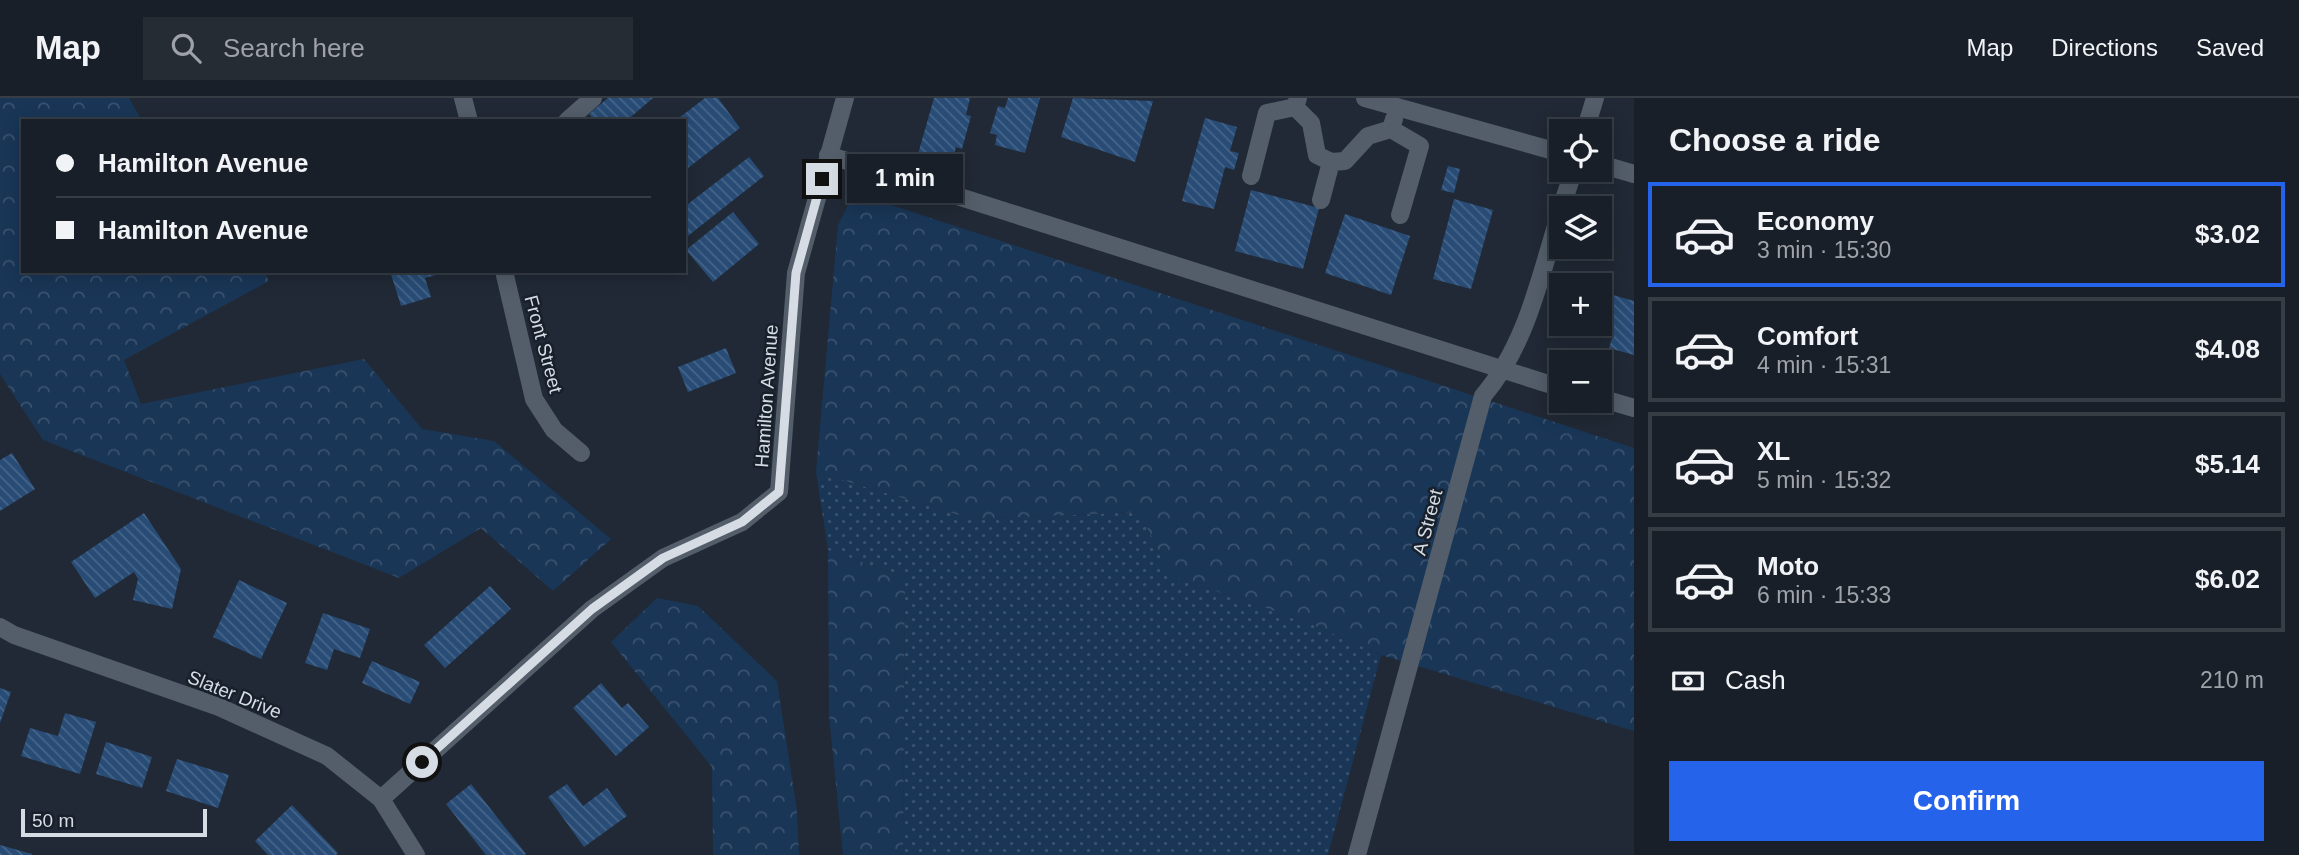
<!DOCTYPE html>
<html lang="en">
<head>
<meta charset="utf-8">
<style>
	body { margin:0; font-family:Arial,sans-serif; background:#252c34; color:#f1f3f6; height:100vh; display:flex; flex-direction:column; font-size:26px; white-space:nowrap }
	* { box-sizing:border-box; margin:0 }
	p { font-size:23px; color:#9fa2a8 }
	.icon { flex:none; width:38px; height:38px; fill:none; stroke:currentColor; stroke-width:2; stroke-linecap:round; stroke-linejoin:round }
	.map { position:relative; flex:1; overflow:hidden }
	.sheet { display:flex; flex-direction:column; background:#181f28; width:665px }
	.sheet>* { flex:none }
	.hud { position:absolute; left:21px; top:21px; width:665px; height:154px; border-radius:0px; box-shadow:0 4px 18px #0003,0 0 0 2px #363d45; display:grid; align-content:center; height:154px; padding:0 35px; background:#181f28 }
	.fabs { position:absolute; left:1549px; top:21px; display:grid; gap:14px }
	.fabs a { display:grid; place-items:center; width:63px; height:63px; border-radius:0px; background:#181f28; box-shadow:0 4px 18px #0003,0 0 0 2px #363d45; font-size:35px }
	.scale { position:absolute; left:21px; bottom:18px; width:186px; box-sizing:border-box; padding-left:7px; border:4px solid #d6dce4; border-top:0; font-size:19px; line-height:24px; white-space:nowrap; color:#d6dce4; -webkit-text-stroke:5px #17202b; paint-order:stroke }
	.end { position:absolute; width:32px; height:32px; margin:-16px; border:9px solid #d6dce4; background:#111; box-shadow:0 0 0 4px #111 }
	.from { border-radius:50% }
	.bubble { position:absolute; height:49px; border-radius:0px; background:#181f28; box-shadow:0 4px 18px #0003,0 0 0 2px #363d45; font-size:23px; font-weight:700; line-height:49px; text-align:center }
	.hud b { display:flex; align-items:center; gap:24px; height:66px; font-size:26px }
	.hud b+b { border-top:2px solid #363d45 }
	.hud i { width:18px; height:18px; background:#f1f3f6 }
	ul { padding:0; list-style:none }
	li { display:flex; align-items:center; gap:21px; height:105px; margin:0 14px 10px; padding:0 21px; border:4px solid #363d45; border-radius:0px }
	li div { flex:1 }
	li b { display:block; font-size:26px }
	li em { font-style:normal; font-weight:700 }
	li.current { border-color:#2563eb }
	li>.icon { width:63px; height:63px; stroke-width:1.5 }
	h2 { padding:0 35px; font-size:32px; line-height:84px }
	.pay { display:flex; align-items:center; gap:18px; height:77px; padding:0 35px; font-size:26px }
	.pay p { margin-inline-start:auto }
	.primary-button { display:flex; gap:14px; margin-top:auto; padding:14px 35px }
	.primary-button a { flex:1; height:80px; border-radius:0px; background:#2563eb; color:#fff; font-size:28px; font-weight:700; line-height:80px; text-align:center }
	header { display:flex; align-items:center; gap:42px; box-sizing:border-box; height:98px; padding:0 35px; background:#181f28; border-bottom:2px solid #363d45 }
	header strong { font-size:33px }
	nav { display:flex; gap:38px; margin-inline-start:auto; font-size:24px }
	.search { width:490px; height:63px; background:#252c34; display:flex; align-items:center; gap:18px; box-sizing:border-box; padding:0 24px; border-radius:0px; color:#9fa2a8; font-size:26px }
	main { display:flex; flex:1; min-height:0 }
	.map>svg:first-child { display:block }
	.grass { fill:url(#grass-dots) }
	.forest { fill:url(#forest-crowns) }
	.building { fill:url(#building-back-hatch) }
	.lines { fill:none; stroke-linecap:round; stroke-linejoin:round }
	.minor { stroke:#535e6a; stroke-width:18 }
	.route { stroke:#d6dce4; stroke-width:9 }
	.labels { text-anchor:middle; stroke-width:5; stroke-linejoin:round; paint-order:stroke }
	.street-label { font-size:19px; fill:#d6dce4; stroke:#17202b }
</style>
</head>
<body>
<header>
<strong>Map</strong>
<div class="search"><svg class="icon" aria-label="search" viewBox="0 0 24 24"><circle cx="10" cy="10" r="6"/><path d="M15 15l6 6"/></svg>Search here</div>
<nav><a>Map</a><a>Directions</a><a>Saved</a></nav>
</header>
<main>
<div class="map">
<svg width="1634" height="757" viewBox="0 0 1634 757">
	<defs>
		<pattern id="grass-dots" width="8" height="8" patternUnits="userSpaceOnUse" patternTransform="scale(1.75)"><rect width="8" height="8" fill="#193657"/><path d="M2 2h.1M6 6h.1" fill="none" stroke="#3a526f" stroke-width="1.8" stroke-linecap="round"/></pattern>
		<pattern id="forest-crowns" width="20" height="18" patternUnits="userSpaceOnUse" patternTransform="scale(1.75)"><rect width="20" height="18" fill="#193657"/><path d="M2 6a3 3 0 1 1 6 0M12 15a3 3 0 1 1 6 0" fill="none" stroke="#3a526f"/></pattern>
		<pattern id="building-back-hatch" width="6" height="6" patternUnits="userSpaceOnUse" patternTransform="scale(1.75)"><rect width="6" height="6" fill="#284c76"/><path d="M-1 5l2 2M0 0l6 6M5-1l2 2" fill="none" stroke="#466589"/></pattern>
	</defs>
	<rect width="100%" height="100%" fill="#202935"/>
	<path class="grass" d="M816,374L972,421L1141,414L1170,477L1304,523L1381,557L1328,757H903L905,479L828,452Z"/>
	<path class="forest" d="M0,0H129L142,23H23V173H264L269,183L124,262L141,306L364,261L422,331L494,343L611,441L553,493L481,430L399,480L43,342L0,276Z
		M854,95L1634,350V633L1381,557L1304,523L1169,477L1140,414L972,421L816,374L838,127Z
		M828,452L905,479L903,757H843L829,617Z
		M657,500L698,508L777,583L797,713L799,757H713L712,669L611,544Z"/>
	<path class="building" d="M608,0H653L626,23H595L589,16Z
		M705,0H718L740,30L684,73V23H675Z
		M934,0H970L966,17L971,18L962,51L956,49L950,72L916,63Z
		M1008,0H1040L1025,55L995,47L997,37L990,35L998,8L1005,10Z
		M1073,0L1153,3L1135,64L1061,39Z
		M1205,20L1237,29L1230,53L1239,55L1234,72L1225,69L1214,111L1182,103Z
		M749,59L764,78L684,141V109Z
		M1448,68L1460,71L1454,95L1441,92Z
		M1251,92L1319,110L1303,171L1235,153Z
		M1454,101L1493,112L1471,191L1433,181Z
		M733,114L759,146L713,184L686,152Z
		M1345,116L1410,138L1391,197L1325,175Z
		M390,173H435L436,177L425,180L431,199L401,208Z
		M1613,197L1634,203V257L1609,250L1614,234L1594,229L1600,226L1602,201L1611,204Z
		M726,250L736,275L688,294L678,269Z
		M12,355L35,391L0,413V362Z
		M144,415L181,471L172,511L133,502L138,481L134,474L95,500L71,464Z
		M239,482L287,505L261,561L213,539Z
		M490,488L511,511L445,570L424,547Z
		M323,515L370,531L360,560L334,551L327,572L305,565Z
		M372,563L420,584L410,606L362,585Z
		M601,585L622,610L628,605L649,629L616,658L573,610Z
		M0,590L11,594L0,625Z
		M65,615L96,624L80,676L21,658L30,630L58,638Z
		M106,644L152,659L142,690L96,676Z
		M177,661L229,677L218,710L166,693Z
		M471,686L526,756L524,757H486L446,706Z
		M567,686L583,708L607,690L627,718L584,749L548,699Z
		M292,707L338,755L336,757H268L255,743Z
		M0,747L32,756L31,757H0Z"/>
	<g class="lines">
		<path class="minor" d="M463,0L469,23
			M1365,0L1561,55
			M1295,9L1311,25L1317,57L1331,64L1321,102
			M567,23L593,0
			M1391,31L1420,48L1400,117
			M1585,33L1595,0
			M828,57L1561,290
			M1331,64L1345,63L1368,38L1391,31L1394,21
			M1600,66L1634,76
			M1251,78L1267,15L1295,9L1298,0
			M1561,110L1574,72
			M504,173L534,301L554,332L581,355
			M1600,300L1634,310
			M0,529L14,537L219,609L327,658L381,701L416,757
			M381,701L592,511L663,460L742,424L779,394L796,175L845,0
			M1357,757L1483,298C1528,245 1540,177 1561,112"/>
	</g>
	<g class="lines">
		<path class="route" d="M422,664L592,511L663,460L742,424L779,394L796,175L822,81"/>
	</g>
	<g class="labels">
		<g class="street-label">
			<text transform="translate(544 246) rotate(75)" y="7">Front Street</text>
			<text transform="translate(766 298) rotate(-86)" y="7">Hamilton Avenue</text>
			<text transform="translate(1427 424) rotate(-75)" y="7">A Street</text>
			<text transform="translate(235 596) rotate(22)" y="7">Slater Drive</text>
		</g>
	</g>
</svg>
<div class="fabs">
<a><svg class="icon" aria-label="locate" viewBox="0 0 24 24"><circle cx="12" cy="12" r="6"/><path d="M12 2v4M12 18v4M2 12h4M18 12h4"/></svg></a>
<a><svg class="icon" aria-label="layers" viewBox="0 0 24 24"><path d="M12 4l9 5-9 5-9-5zM3 14l9 5 9-5"/></svg></a>
<a>+</a>
<a>−</a>
</div>
<div class="scale">50 m</div>
<i class="end from" style="left:422px;top:664px"></i>
<i class="end" style="left:822px;top:81px"></i>
<div class="bubble" style="left:847px;top:56px;width:116px">1 min</div>
<div class="hud">
<b><i class="from"></i>Hamilton Avenue</b>
<b><i></i>Hamilton Avenue</b>
</div>
</div>
<section class="sheet">
<h2>Choose a ride</h2>
<ul>
<li class="current"><svg class="icon" aria-label="car" viewBox="0 0 24 24"><path d="M5 17H2v-5l4-1 3-4h7l3 4 3 1v5h-3M9 17h6M6 11h13"/><circle cx="7" cy="17" r="2"/><circle cx="17" cy="17" r="2"/></svg><div><b>Economy</b><p>3 min · 15:30</p></div><em>$3.02</em></li>
<li><svg class="icon" aria-label="car" viewBox="0 0 24 24"><path d="M5 17H2v-5l4-1 3-4h7l3 4 3 1v5h-3M9 17h6M6 11h13"/><circle cx="7" cy="17" r="2"/><circle cx="17" cy="17" r="2"/></svg><div><b>Comfort</b><p>4 min · 15:31</p></div><em>$4.08</em></li>
<li><svg class="icon" aria-label="car" viewBox="0 0 24 24"><path d="M5 17H2v-5l4-1 3-4h7l3 4 3 1v5h-3M9 17h6M6 11h13"/><circle cx="7" cy="17" r="2"/><circle cx="17" cy="17" r="2"/></svg><div><b>XL</b><p>5 min · 15:32</p></div><em>$5.14</em></li>
<li><svg class="icon" aria-label="car" viewBox="0 0 24 24"><path d="M5 17H2v-5l4-1 3-4h7l3 4 3 1v5h-3M9 17h6M6 11h13"/><circle cx="7" cy="17" r="2"/><circle cx="17" cy="17" r="2"/></svg><div><b>Moto</b><p>6 min · 15:33</p></div><em>$6.02</em></li>
</ul>
<div class="pay"><svg class="icon" aria-label="cash" viewBox="0 0 24 24"><path d="M3 7h18v10H3z"/><circle cx="12" cy="12" r="2"/></svg>Cash<p>210 m</p></div>
<div class="primary-button"><a>Confirm</a></div>
</section>
</main>
</body>
</html>
